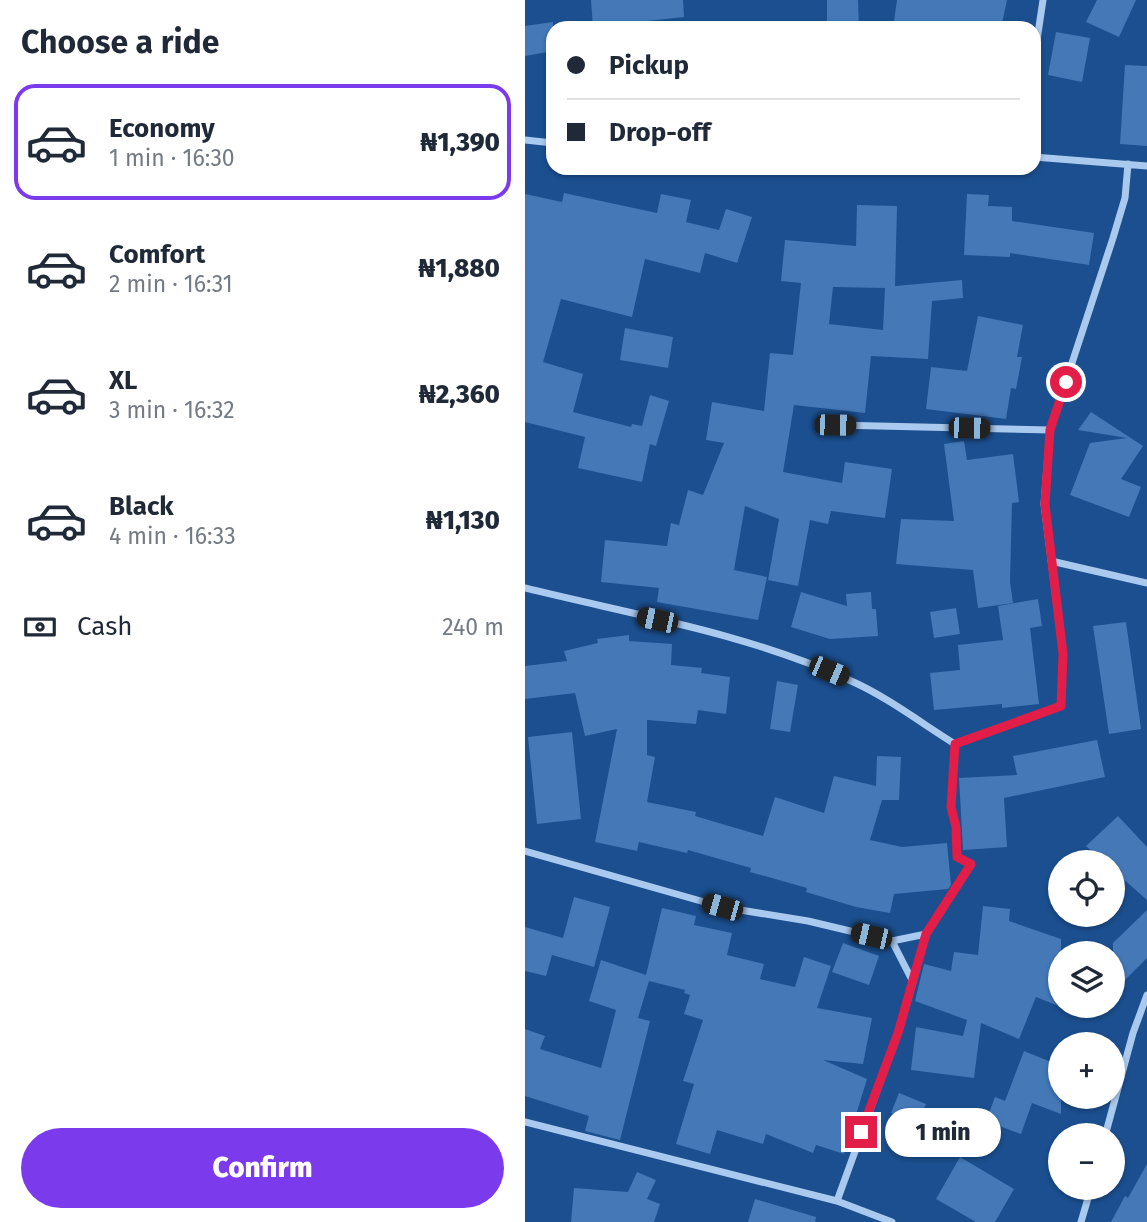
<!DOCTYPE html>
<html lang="en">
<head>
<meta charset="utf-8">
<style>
	body { margin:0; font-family:"Fira Sans",sans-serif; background:#f2f2f3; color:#1f2937; height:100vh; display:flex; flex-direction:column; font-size:26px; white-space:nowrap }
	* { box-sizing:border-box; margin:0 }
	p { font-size:23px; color:#747a83 }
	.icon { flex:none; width:38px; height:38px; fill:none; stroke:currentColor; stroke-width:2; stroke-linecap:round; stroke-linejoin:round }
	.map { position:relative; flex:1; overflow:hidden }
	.drawer { display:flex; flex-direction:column; background:#fff; width:525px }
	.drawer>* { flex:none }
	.banner { position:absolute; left:21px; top:21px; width:495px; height:154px; border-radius:21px; box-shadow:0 2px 5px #0004; display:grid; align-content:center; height:154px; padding:0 21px; background:#fff }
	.tools { position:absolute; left:523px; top:850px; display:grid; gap:14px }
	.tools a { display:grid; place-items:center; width:77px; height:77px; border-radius:50%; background:#fff; box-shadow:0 2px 5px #0004; font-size:35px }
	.end { position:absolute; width:32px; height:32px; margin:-16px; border:9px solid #e11d48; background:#fff; box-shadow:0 0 0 4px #fff }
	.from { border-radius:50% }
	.bubble { position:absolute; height:49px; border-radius:24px; background:#fff; box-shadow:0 2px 5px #0004; font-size:23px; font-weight:800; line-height:49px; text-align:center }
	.car { position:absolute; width:21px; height:42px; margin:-21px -10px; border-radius:9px; box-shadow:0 0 5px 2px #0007; background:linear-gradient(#222 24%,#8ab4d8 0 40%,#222 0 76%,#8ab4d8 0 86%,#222 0) }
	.banner b { display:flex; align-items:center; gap:24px; height:66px; font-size:26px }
	.banner b+b { border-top:2px solid #e0e1e3 }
	.banner i { width:18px; height:18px; background:#1f2937 }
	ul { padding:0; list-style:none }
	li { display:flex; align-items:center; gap:21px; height:116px; margin:0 14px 10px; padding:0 7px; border:4px solid transparent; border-radius:21px }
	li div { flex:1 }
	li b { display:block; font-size:26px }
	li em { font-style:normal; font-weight:800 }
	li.active { border-color:#7c3aed }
	li>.icon { width:63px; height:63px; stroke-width:1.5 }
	h2 { padding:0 21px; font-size:32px; line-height:84px }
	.pay { display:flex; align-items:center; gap:18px; height:77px; padding:0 21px; font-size:26px }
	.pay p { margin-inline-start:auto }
	.cta { display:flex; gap:14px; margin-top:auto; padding:14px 21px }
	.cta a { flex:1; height:80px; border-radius:42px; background:#7c3aed; color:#fff; font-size:28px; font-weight:800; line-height:80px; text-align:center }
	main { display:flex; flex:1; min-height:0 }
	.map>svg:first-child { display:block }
	.building { fill:#4478b7; fill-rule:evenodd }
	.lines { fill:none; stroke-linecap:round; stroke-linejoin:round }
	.street { stroke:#a9c9ee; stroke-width:7 }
	.route { stroke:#e11d48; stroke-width:9 }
</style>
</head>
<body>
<main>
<section class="drawer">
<h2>Choose a ride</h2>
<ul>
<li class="active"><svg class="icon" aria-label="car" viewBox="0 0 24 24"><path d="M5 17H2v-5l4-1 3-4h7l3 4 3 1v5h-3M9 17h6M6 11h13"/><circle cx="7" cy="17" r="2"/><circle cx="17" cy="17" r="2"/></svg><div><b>Economy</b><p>1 min · 16:30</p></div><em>₦1,390</em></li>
<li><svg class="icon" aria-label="car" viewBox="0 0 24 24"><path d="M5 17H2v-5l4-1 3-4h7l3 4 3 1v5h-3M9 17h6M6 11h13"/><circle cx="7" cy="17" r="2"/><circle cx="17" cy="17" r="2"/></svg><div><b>Comfort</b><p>2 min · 16:31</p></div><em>₦1,880</em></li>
<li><svg class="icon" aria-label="car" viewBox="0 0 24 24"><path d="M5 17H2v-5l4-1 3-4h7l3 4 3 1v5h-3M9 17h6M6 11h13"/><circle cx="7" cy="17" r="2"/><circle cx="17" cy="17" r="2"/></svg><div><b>XL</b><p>3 min · 16:32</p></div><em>₦2,360</em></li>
<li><svg class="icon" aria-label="car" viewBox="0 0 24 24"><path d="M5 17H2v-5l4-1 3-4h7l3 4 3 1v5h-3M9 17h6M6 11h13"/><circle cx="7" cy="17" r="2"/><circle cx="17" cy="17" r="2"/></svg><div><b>Black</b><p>4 min · 16:33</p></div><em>₦1,130</em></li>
</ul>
<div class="pay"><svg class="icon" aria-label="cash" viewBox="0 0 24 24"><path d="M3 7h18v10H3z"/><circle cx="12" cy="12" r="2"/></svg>Cash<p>240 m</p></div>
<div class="cta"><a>Confirm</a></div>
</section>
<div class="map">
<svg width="622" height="1222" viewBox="0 0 622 1222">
	<rect width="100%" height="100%" fill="#1b4f8f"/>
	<path class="building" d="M66,0H158L159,17L68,27Z
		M302,0H333L334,28H302Z
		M372,0H482L476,28H368Z
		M572,0H611L594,37L561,22Z
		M28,22V51L0,56V26Z
		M531,32L565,38L557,82L523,75Z
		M600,65L622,66V146L595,144Z
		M39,193L132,213L136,194L166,200L161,222L194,230L201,209L227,217L212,263L180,253L175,273L120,259L107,317L36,299L18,362L58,374L48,412L106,427L107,424L117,426L125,395L144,401L131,446L125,444L117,482L53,468L60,437L0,422V194L37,202Z
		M442,194L464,195L463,206L487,207V221L569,233L564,265L485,253V257L439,255Z
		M332,205L372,206L370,286L437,280L438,298L407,301L403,359L346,356L340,413L269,405L258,472L317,483L320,462L367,469L360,518L306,511L303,524L285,520L273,586L243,580L254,519L220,506L209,570L242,577L233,620L132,602L134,588L76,582L80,540L142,546L146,523L154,525L163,490L178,495L199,443L181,440L187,402L239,411L245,353L268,355L276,283L256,281L260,240L331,246ZM308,287L360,288L358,330L304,324Z
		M453,316L498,325L492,357H497L491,389L486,388L481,419L401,409L406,367L442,371Z
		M100,328L148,337L143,368L95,360Z
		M566,412L618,446L596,479L616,487L604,517L545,495L565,443L602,438L553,430Z
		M439,441L442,460L488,454L494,502L487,503L485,582L488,603L453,608L448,570L371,564L376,519L429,521L419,444Z
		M276,592L322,606L321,594L346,592L347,609H351L353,636L305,639L266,627Z
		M513,599L517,626L505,628L514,704L477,708V704L409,710L405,673L435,670L433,645L478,640L473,606Z
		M431,608L435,634L409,638L405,612Z
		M601,622L616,729L584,734L568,626Z
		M104,635V641L147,644L146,665L177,668L176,673L205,677L201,714L173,710L171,724L122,720V755L130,757L122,802L171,812L170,816L238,836L250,797L299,813L309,776L351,786L352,756L376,757L374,800H357L345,840L377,847L422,843L426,885L423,889L369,894L365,913L331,907L281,892L282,888L225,872L226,868L163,850L162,853L114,842L112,851L70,842L92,729L60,736L50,693L0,699V666L42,661L39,651L73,643L72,639Z
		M252,681L273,685L265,732L245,729Z
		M47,732L56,819L12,824L3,737Z
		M572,740L580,777L479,798L482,847L438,850L434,778L492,775L488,756Z
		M593,816L622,847V900L588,870V863H580L561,846Z
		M49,897L85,907L69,967L27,955L21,976L0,971V927L38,938Z
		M458,906L485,909L484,921L536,939V1007L511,997L494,1039L456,1023L449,1078L386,1070L391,1027L438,1036L442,1020L390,1001L399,964L426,971L429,952L453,955Z
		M137,908L171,916L169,925L207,933L202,955L239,964L235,979L270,987L279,957L306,966L292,1008L347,1018L338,1064L298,1060L342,1079L319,1154L291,1145L288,1153L241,1134L238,1144L192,1130L185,1154L151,1144L169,1084L158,1081L178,1020L159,1014L165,995L159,993L160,990L124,981L113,1018L125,1021L95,1140L60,1131L64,1116L0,1096V1029L20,1036L15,1049L76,1068L91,1010L64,1001L76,960L121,975Z
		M622,910V958L600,980L588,967V943Z
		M318,943L354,956L344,985L307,972Z
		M499,1051L536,1066V1114L507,1103L496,1134L461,1121L470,1097L480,1101Z
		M374,1093L401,1104L392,1124L366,1113Z
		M435,1157L489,1189L470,1222H451L411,1199Z
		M622,1164V1222H586L600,1196L603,1198Z
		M112,1172L131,1180L122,1199L135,1204L129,1222H46L49,1188L103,1192Z
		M230,1199L291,1217L290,1222H223Z"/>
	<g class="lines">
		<path class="street" d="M509,60L518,0
			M0,140L28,143
			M509,157L622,166
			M310,425L525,430
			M526,561L622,583
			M0,588C109,615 221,633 324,680C361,696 396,723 430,744
			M430,744L536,706L538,654L519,504L525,430L588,238L600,198L603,164
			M0,851L197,907L283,921L367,941L401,934L446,865L432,857L431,827L426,807L430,744
			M388,981L401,934
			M0,1122L312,1201L367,1222
			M580,1136L608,1033L622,995
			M312,1201L373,1033L388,982L367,941
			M556,1222L566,1188"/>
	</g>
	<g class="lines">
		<path class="route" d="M336,1132L373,1033L401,934L446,864L432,857L431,827L426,807L430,744L536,706L538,654L520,504L525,430L541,382"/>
	</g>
</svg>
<div class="tools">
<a><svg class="icon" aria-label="locate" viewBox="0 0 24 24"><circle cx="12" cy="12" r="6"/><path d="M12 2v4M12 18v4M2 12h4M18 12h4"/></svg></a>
<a><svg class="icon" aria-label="layers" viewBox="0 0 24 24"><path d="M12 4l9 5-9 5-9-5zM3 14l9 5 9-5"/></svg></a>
<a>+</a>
<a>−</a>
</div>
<i class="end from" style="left:541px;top:382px"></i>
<i class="end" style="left:336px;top:1132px"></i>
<div class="bubble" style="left:360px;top:1108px;width:116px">1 min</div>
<i class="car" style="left:310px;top:425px;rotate:91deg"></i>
<i class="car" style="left:444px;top:428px;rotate:91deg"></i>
<i class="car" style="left:132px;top:620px;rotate:282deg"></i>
<i class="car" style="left:304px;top:671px;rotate:113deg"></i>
<i class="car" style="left:197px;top:907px;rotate:286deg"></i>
<i class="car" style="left:346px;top:936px;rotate:283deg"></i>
<div class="banner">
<b><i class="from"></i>Pickup</b>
<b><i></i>Drop-off</b>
</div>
</div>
</main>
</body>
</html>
